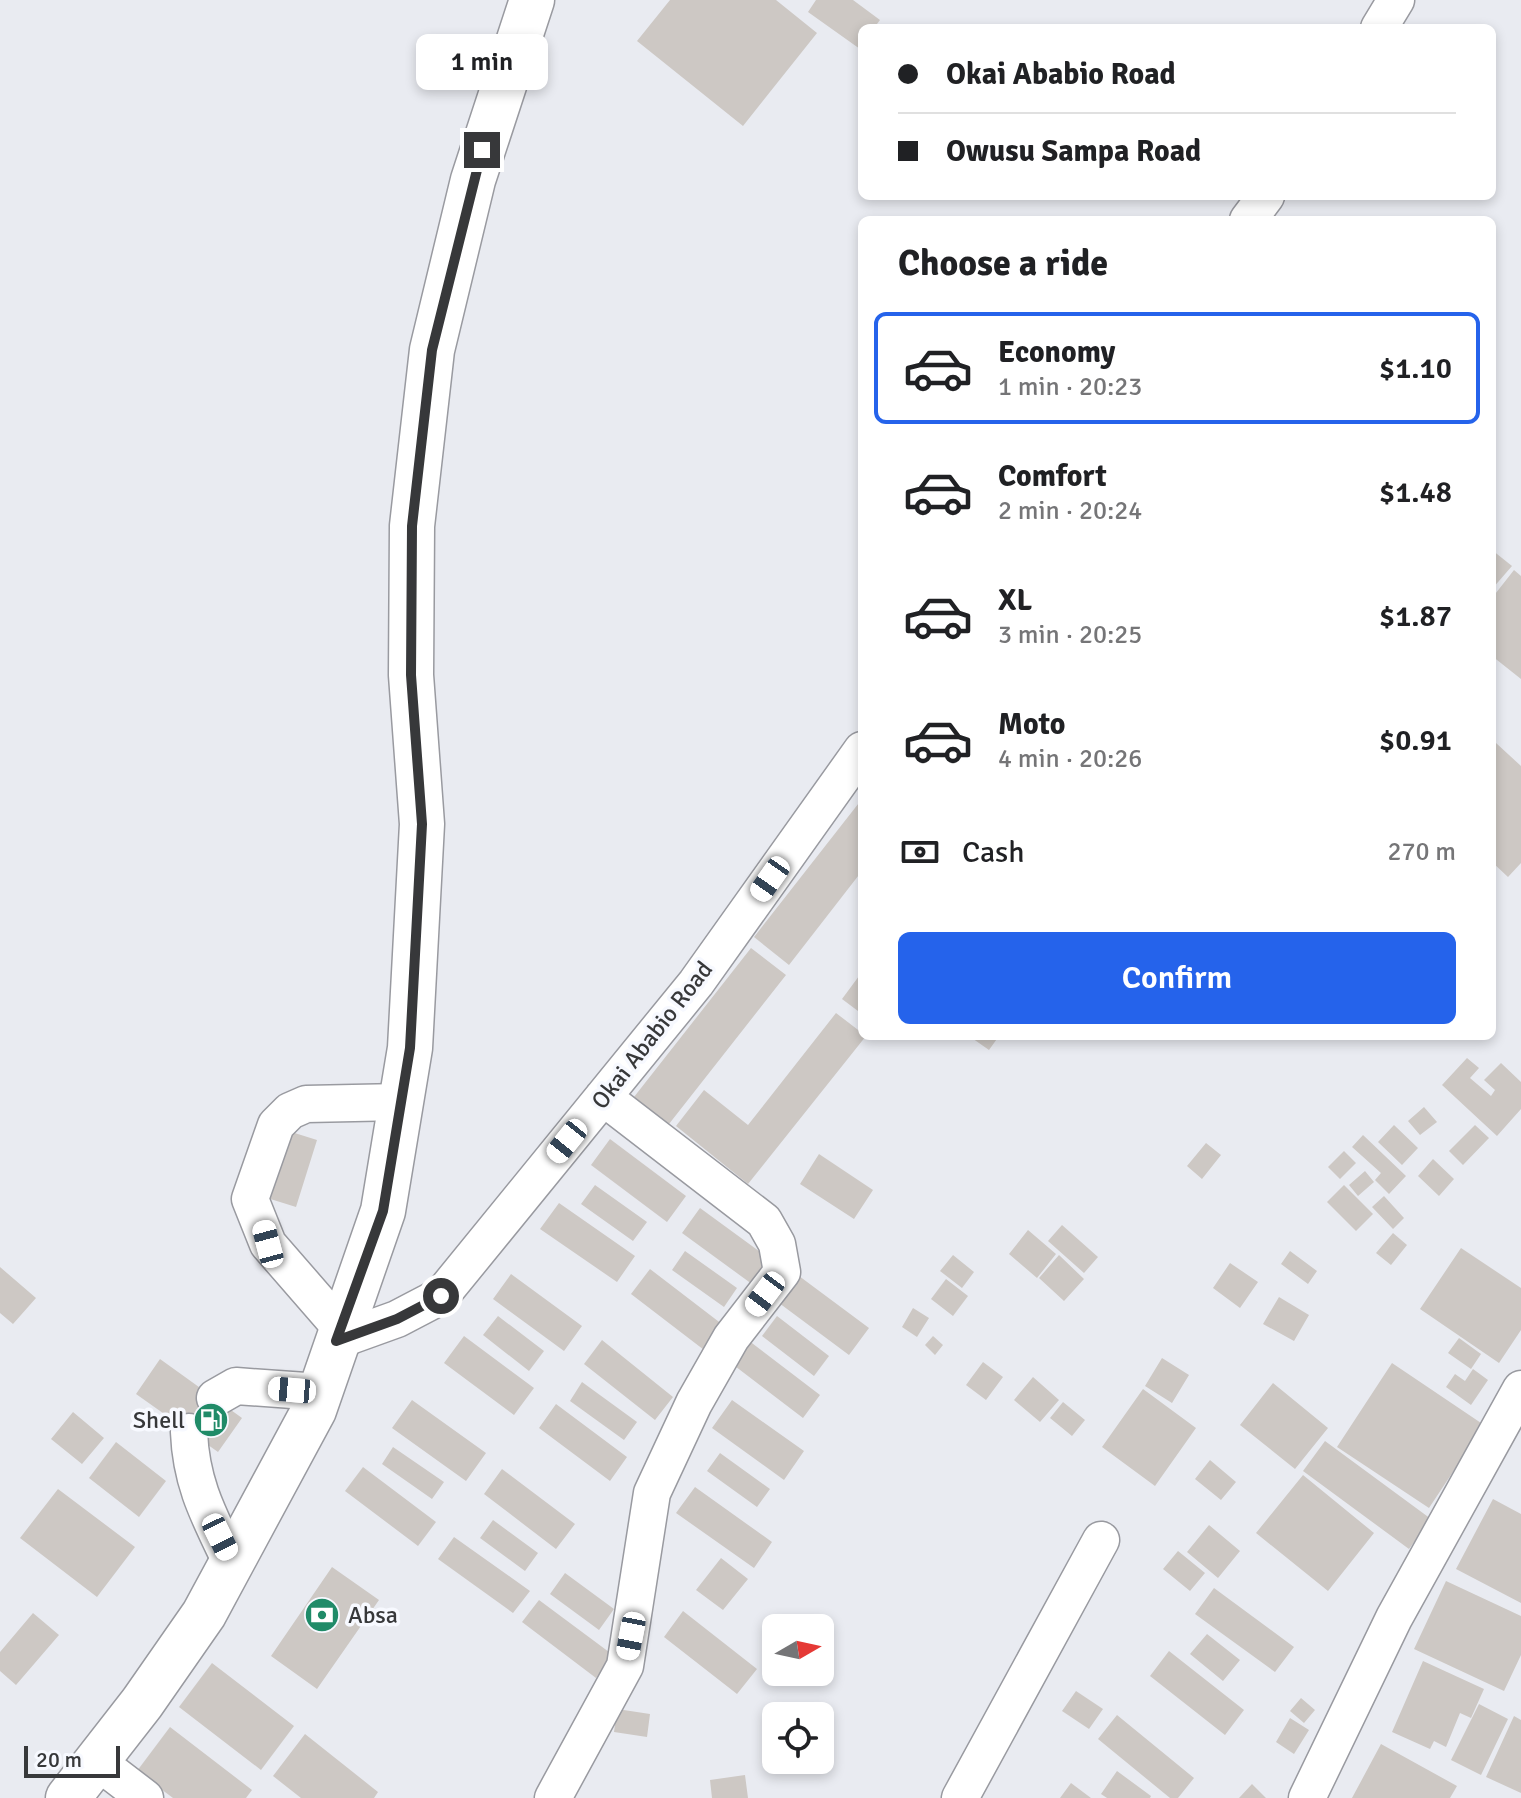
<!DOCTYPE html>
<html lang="en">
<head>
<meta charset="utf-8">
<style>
	body { margin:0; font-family:Signika,sans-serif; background:#f6f6f6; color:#202124; height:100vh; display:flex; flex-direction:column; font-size:30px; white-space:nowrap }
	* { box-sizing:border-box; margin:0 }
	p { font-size:26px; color:#757577 }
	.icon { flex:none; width:44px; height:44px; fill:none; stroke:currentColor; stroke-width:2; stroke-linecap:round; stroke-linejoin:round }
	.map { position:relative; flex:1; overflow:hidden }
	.side { position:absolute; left:858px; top:216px; width:638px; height:824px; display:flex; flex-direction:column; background:#fff; border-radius:12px; box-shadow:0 4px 12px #0003 }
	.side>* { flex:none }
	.guide { position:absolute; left:858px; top:24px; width:638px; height:176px; border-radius:12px; box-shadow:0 4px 12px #0003; display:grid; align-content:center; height:176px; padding:0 40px; background:#fff }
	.needle { width:52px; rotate:81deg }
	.fabs { position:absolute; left:762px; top:1614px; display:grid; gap:16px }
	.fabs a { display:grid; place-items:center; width:72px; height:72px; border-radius:12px; background:#fff; box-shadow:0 4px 12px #0003; font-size:40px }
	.scale { position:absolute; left:24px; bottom:20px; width:96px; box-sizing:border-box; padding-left:8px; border:4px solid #37383a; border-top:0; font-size:22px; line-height:28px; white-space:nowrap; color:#37383a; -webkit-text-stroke:6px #f7f9ff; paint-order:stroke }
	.end { position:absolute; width:36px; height:36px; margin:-18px; border:10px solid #37383a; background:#fff; box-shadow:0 0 0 4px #fff }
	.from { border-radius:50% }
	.bubble { position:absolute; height:56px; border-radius:12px; background:#fff; box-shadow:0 4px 12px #0003; font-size:26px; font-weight:600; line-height:56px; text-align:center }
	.car { position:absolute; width:24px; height:48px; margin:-24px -12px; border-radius:10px; box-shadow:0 0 6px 2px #0007; background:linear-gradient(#fff 24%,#345 0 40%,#fff 0 76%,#345 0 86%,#fff 0) }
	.guide b { display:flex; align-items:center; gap:28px; height:76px; font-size:30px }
	.guide b+b { border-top:2px solid #e0e0e0 }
	.guide i { width:20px; height:20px; background:#202124 }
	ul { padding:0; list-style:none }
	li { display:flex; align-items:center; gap:24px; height:112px; margin:0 16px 12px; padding:0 24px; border:4px solid transparent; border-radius:12px }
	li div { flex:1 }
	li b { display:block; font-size:30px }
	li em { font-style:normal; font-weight:600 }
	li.selected { border-color:#2563eb }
	li>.icon { width:72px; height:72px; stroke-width:1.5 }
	h2 { padding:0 40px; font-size:36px; line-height:96px }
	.pay { display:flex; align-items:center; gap:20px; height:88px; padding:0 40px; font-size:30px }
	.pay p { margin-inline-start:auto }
	.cta { display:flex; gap:16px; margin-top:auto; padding:16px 40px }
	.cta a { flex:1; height:92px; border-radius:12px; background:#2563eb; color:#fff; font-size:32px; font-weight:600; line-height:92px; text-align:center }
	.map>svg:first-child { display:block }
	.building { fill:#cdc8c4 }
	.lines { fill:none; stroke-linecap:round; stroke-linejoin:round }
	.minor-casing { stroke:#999aa0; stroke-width:39 }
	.major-casing { stroke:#999aa0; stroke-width:47 }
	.minor { stroke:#fff; stroke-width:36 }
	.major { stroke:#fff; stroke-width:44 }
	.route { stroke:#37383a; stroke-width:10 }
	.labels { text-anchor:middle; stroke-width:7; stroke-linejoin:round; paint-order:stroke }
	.street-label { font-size:24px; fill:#37383a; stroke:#f7f9ff }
	.poi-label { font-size:24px; fill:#37383a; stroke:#f7f9ff; text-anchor:end }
</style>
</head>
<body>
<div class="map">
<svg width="1521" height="1798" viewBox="0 0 1521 1798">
	<rect width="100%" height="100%" fill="#e9ebf1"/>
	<path class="building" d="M670,0H776L817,33L743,126L637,41Z
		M816,0H853L880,20L874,28H862L860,49L808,12Z
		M1492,550L1512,566L1492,589Z
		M1514,570L1521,576V679L1492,656V598Z
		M1496,743L1521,766V863L1508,877L1492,862V748Z
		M862,799V871L789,965L754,937Z
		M751,948L786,975L669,1124L634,1097Z
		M862,972V1014L842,999Z
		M836,1013L866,1036L748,1184L676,1126L704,1090L748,1125Z
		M969,1036H999L989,1050Z
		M1467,1058L1479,1068L1470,1078L1491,1096L1495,1090L1484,1080L1501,1063L1521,1082V1109L1497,1136L1442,1085Z
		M1424,1107L1437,1122L1420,1135L1408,1121Z
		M1394,1125L1418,1148L1402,1165L1378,1142Z
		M1475,1125L1489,1138L1463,1165L1449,1151Z
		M285,1130L317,1140L296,1207L264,1197Z
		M1363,1135L1406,1176L1389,1194L1375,1180L1381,1173L1352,1147Z
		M610,1139L686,1196L667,1222L591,1165Z
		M1206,1143L1221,1155L1202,1179L1187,1166Z
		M1344,1151L1356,1163L1340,1179L1328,1167Z
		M819,1154L873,1190L854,1219L800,1184Z
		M1433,1159L1454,1179L1439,1196L1418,1176Z
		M1365,1171L1374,1182L1358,1196L1349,1185Z
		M595,1185L647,1222L633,1241L581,1204Z
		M1344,1185L1373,1214L1356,1231L1327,1202Z
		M1384,1196L1404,1218L1393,1229L1372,1207Z
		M559,1203L635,1256L617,1282L540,1229Z
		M700,1208L774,1262L756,1287L682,1233Z
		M1062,1225L1098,1257L1084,1273L1048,1241Z
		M1028,1230L1056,1254L1037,1278L1009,1254Z
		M1393,1233L1407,1245L1391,1265L1376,1253Z
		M1461,1248L1521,1288V1330L1499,1363L1420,1309Z
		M685,1251L737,1288L724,1307L672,1270Z
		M1290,1251L1317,1271L1308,1284L1281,1264Z
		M953,1255L974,1272L962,1288L940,1271Z
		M1059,1255L1084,1279L1064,1301L1039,1278Z
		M1230,1263L1258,1282L1240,1308L1213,1288Z
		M0,1267L36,1298L13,1324L0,1313Z
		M650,1269L727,1328L708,1353L631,1294Z
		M795,1273L869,1328L849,1355L775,1300Z
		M511,1274L582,1326L564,1351L493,1299Z
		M946,1279L968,1296L953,1316L931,1299Z
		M1279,1297L1309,1315L1294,1341L1263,1324Z
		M913,1308L929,1318L917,1337L902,1327Z
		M498,1316L544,1351L529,1371L483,1335Z
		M777,1316L829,1356L814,1376L762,1336Z
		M464,1336L534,1388L514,1415L444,1363Z
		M933,1336L943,1345L935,1355L925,1345Z
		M744,1337L820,1395L803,1418L727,1360Z
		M1459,1338L1481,1354L1471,1369L1448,1353Z
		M602,1340L673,1397L655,1420L584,1364Z
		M1162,1358L1189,1375L1172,1403L1145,1386Z
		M160,1359L242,1418L218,1452L136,1394Z
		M983,1362L1003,1377L986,1400L966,1385Z
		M1392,1363L1484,1425L1429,1508L1337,1447Z
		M1473,1369L1488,1380L1471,1405L1446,1387L1455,1374L1465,1381Z
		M1033,1377L1059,1400L1040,1422L1014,1400Z
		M582,1382L637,1422L624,1440L570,1401Z
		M1273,1383L1328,1428L1295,1469L1240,1425Z
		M1143,1389L1196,1428L1155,1486L1102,1447Z
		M412,1400L486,1453L466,1481L392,1428Z
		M732,1400L804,1451L784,1480L712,1428Z
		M1063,1402L1085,1420L1072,1436L1050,1418Z
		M556,1404L627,1457L610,1481L539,1428Z
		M73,1412L104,1438L82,1464L51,1439Z
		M1325,1441L1431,1519L1409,1549L1303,1471Z
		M116,1442L166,1481L139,1517L89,1478Z
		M393,1447L444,1482L432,1499L382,1464Z
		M720,1453L770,1489L757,1507L707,1471Z
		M1210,1460L1236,1482L1221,1500L1195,1479Z
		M363,1467L436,1522L418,1546L345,1491Z
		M502,1469L575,1524L556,1549L484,1494Z
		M1303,1475L1374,1533L1328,1591L1256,1533Z
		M695,1487L772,1542L754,1568L676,1513Z
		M58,1489L135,1547L97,1597L20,1538Z
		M1493,1499L1521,1514V1603L1456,1569Z
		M493,1520L538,1553L525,1571L480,1538Z
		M1209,1525L1240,1551L1218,1578L1187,1552Z
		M454,1537L530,1591L513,1613L438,1559Z
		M1178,1551L1205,1573L1190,1591L1163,1569Z
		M721,1558L748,1579L723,1610L696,1590Z
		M332,1567L379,1600L317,1689L271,1656Z
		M565,1573L614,1609L599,1630L550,1594Z
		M1446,1581L1521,1616V1655L1504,1691L1414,1649Z
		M1214,1588L1294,1647L1275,1672L1195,1614Z
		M539,1600L613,1655L596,1678L522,1622Z
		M683,1611L757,1669L737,1694L664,1637Z
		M33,1613L59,1635L16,1685L0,1671V1652Z
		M1207,1634L1240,1660L1223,1681L1190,1654Z
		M1169,1651L1244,1710L1225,1735L1150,1676Z
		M1423,1661L1484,1689L1471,1718L1460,1713L1446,1747L1434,1741L1430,1749L1392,1732Z
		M212,1663L294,1726L261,1770L179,1707Z
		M1076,1691L1103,1709L1089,1729L1062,1711Z
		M1301,1698L1315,1710L1304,1723L1290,1711Z
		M1479,1704L1508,1719L1481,1775L1451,1760Z
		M617,1709L650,1714L647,1737L614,1732Z
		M1117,1715L1194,1778L1178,1798H1170L1098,1739Z
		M1514,1716L1521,1720V1793L1486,1777Z
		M1290,1718L1309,1730L1294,1754L1276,1742Z
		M170,1727L252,1790L246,1798H173L137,1771Z
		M305,1734L378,1792L374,1798H301L273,1776Z
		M1381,1744L1457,1786L1450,1798H1352Z
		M1117,1771L1151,1796L1150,1798H1107L1101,1794Z
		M745,1775L748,1798H712L710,1780Z
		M1071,1783L1091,1798H1060Z
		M1252,1784L1266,1798H1239Z"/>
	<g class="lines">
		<g class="minor-casing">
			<path id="minor" d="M1379,28L1396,0
				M1248,220L1266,196
				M341,1328L268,1244L250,1199L276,1125L290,1111L306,1104L401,1102
				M336,1341L397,1319L441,1296L696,983L862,750
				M215,1398L236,1386L320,1392
				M189,1432C191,1484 209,1516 231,1562
				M98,1762L145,1798
				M553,1798L625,1666L652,1493L694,1403L731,1338L782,1272L777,1244L764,1221L603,1097
				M960,1798L1101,1540
				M1307,1798L1394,1618L1521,1389"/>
		</g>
		<g class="major-casing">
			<path id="major" d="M68,1798L142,1703L204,1614L314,1410L383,1211L410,1048L422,824L411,675L412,526L432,350L473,180L532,0"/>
		</g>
		<use href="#minor" class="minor"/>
		<use href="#major" class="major"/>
	</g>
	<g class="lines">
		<path class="route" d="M441,1296L397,1319L336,1341L383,1211L410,1048L422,824L411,675L412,526L432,350L482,150"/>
	</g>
	<defs>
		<g id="fuel-disc" transform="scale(1.8)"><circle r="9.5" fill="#208b68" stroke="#f7f9ff"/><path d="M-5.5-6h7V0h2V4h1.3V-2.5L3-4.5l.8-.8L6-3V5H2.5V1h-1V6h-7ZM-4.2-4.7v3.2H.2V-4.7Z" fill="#fff"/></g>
		<g id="bank-disc" transform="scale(1.8)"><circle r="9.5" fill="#208b68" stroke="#f7f9ff"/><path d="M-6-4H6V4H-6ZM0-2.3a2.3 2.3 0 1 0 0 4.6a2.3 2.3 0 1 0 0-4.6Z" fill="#fff"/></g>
	</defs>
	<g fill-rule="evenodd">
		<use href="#fuel-disc" x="211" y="1420"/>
		<use href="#bank-disc" x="322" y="1615"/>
	</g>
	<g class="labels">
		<g class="street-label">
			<text transform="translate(652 1035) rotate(-52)" y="8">Okai Ababio Road</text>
		</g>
		<g class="poi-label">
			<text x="185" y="1428">Shell</text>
			<text x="348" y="1623" text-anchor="start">Absa</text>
		</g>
	</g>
</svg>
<div class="fabs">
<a><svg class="needle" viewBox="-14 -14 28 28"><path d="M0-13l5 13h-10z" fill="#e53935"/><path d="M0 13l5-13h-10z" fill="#757577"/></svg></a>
<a><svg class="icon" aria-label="locate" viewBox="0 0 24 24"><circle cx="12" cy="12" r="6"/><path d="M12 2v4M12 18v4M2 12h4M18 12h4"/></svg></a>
</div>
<div class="scale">20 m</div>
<i class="end from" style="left:441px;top:1296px"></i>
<i class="end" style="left:482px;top:150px"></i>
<div class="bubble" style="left:416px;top:34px;width:132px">1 min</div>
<i class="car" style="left:770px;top:879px;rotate:215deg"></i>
<i class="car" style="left:567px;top:1141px;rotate:219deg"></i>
<i class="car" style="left:268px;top:1244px;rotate:345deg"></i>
<i class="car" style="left:765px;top:1294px;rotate:217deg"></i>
<i class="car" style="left:292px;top:1390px;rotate:275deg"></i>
<i class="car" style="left:220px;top:1537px;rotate:154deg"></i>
<i class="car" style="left:631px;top:1636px;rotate:191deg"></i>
<div class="guide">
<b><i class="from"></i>Okai Ababio Road</b>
<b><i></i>Owusu Sampa Road</b>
</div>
<section class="side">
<h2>Choose a ride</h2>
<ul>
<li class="selected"><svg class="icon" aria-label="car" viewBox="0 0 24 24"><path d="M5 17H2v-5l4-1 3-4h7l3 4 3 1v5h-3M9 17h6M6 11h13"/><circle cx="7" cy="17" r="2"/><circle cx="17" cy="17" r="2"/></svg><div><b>Economy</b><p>1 min · 20:23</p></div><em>$1.10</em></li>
<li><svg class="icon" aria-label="car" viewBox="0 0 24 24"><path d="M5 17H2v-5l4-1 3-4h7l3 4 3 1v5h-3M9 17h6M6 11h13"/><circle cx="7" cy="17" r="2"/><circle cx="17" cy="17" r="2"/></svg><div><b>Comfort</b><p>2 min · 20:24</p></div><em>$1.48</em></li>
<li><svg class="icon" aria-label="car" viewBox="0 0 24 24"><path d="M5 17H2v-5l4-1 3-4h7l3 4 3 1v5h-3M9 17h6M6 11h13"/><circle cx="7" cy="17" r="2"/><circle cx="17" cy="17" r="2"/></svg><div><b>XL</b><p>3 min · 20:25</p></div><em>$1.87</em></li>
<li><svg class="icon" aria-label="car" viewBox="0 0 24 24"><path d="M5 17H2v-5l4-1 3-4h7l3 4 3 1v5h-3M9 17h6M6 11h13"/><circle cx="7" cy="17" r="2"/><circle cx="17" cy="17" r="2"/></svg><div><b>Moto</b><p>4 min · 20:26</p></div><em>$0.91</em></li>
</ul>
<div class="pay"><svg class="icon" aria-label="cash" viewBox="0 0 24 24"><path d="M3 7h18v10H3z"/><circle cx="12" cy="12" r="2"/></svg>Cash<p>270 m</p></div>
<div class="cta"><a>Confirm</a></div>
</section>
</div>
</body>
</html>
